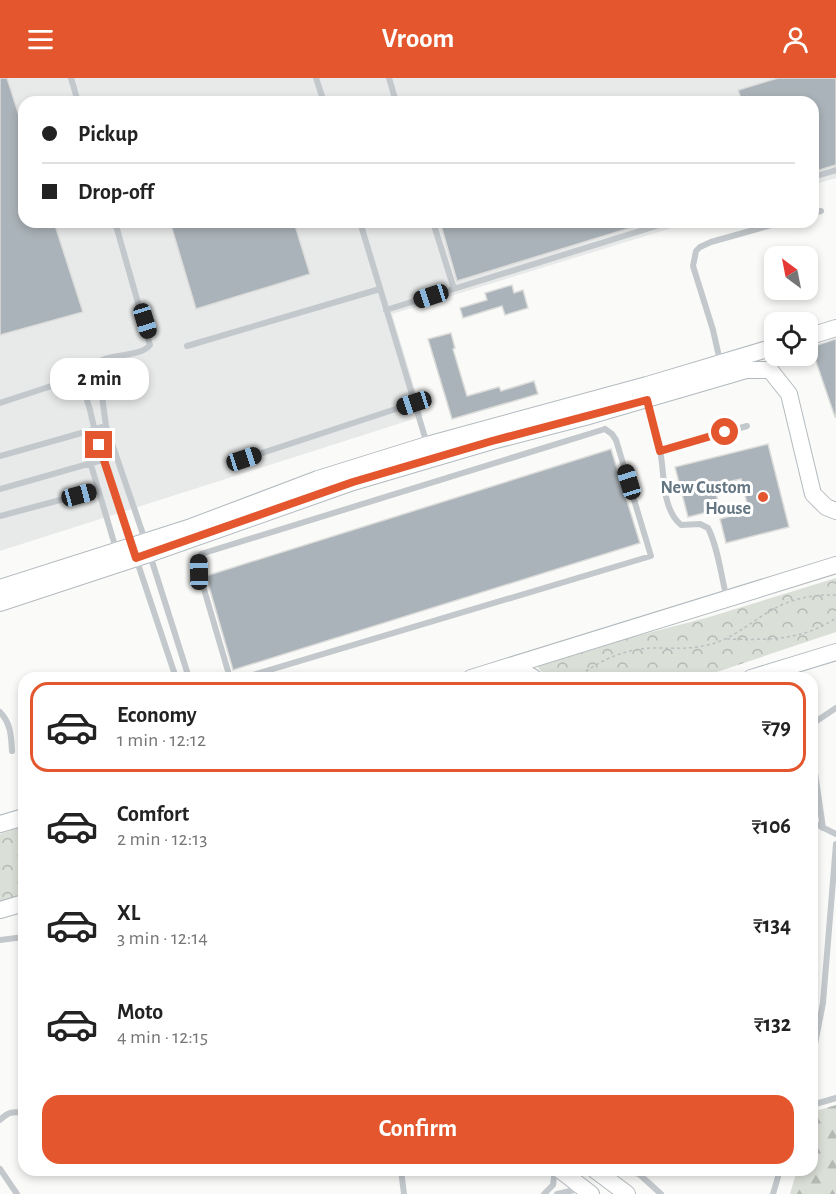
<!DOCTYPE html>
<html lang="en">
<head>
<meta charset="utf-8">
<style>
	body { margin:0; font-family:"Alegreya Sans",sans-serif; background:#f6f6f6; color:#222; height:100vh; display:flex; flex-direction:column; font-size:22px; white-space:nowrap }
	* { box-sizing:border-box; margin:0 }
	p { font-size:20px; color:#767676 }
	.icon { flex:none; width:33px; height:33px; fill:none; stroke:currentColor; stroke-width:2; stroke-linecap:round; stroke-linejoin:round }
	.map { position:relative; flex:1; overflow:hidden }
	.details { position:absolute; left:18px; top:594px; width:800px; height:504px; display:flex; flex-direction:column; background:#fff; border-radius:18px; box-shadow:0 3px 9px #0003 }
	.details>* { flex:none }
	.banner { position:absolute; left:18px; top:18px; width:801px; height:132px; border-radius:18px; box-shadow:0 3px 9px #0003; display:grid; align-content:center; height:132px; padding:0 24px; background:#fff }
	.needle { width:39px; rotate:328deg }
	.tools { position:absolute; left:764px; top:168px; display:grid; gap:12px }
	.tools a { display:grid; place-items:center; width:54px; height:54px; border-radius:12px; background:#fff; box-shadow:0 3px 9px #0003; font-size:30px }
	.end { position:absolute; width:27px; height:27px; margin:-14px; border:8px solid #e4572e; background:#fff; box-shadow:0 0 0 3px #fff }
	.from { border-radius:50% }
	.bubble { position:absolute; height:42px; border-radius:18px; background:#fff; box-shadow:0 3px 9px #0003; font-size:20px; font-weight:700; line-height:42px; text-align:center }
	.car { position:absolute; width:18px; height:36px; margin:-18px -9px; border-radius:8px; box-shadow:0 0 4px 2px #0007; background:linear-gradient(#222 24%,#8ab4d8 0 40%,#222 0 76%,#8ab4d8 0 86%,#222 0) }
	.banner b { display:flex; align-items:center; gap:21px; height:57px; font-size:22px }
	.banner b+b { border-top:2px solid #e0e0e0 }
	.banner i { width:15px; height:15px; background:#222 }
	ul { padding:10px 0 0; list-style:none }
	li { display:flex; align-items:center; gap:18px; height:90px; margin:0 12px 9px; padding:0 12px; border:3px solid transparent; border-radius:18px }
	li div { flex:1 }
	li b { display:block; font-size:22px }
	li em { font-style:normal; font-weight:700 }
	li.current { border-color:#e4572e }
	li>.icon { width:54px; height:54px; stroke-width:1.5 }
	.cta { display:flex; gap:12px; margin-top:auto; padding:12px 24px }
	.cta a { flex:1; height:69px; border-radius:18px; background:#e4572e; color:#fff; font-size:24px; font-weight:700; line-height:69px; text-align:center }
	header { display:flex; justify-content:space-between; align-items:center; height:78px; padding:0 24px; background:#e4572e; color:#fff; font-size:27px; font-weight:700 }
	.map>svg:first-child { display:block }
	.built { fill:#e8e9e9 }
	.forest { fill:url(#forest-firs) }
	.park { fill:url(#park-crowns) }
	.building { fill:#aab3b9; stroke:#dcdcda; stroke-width:1.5 }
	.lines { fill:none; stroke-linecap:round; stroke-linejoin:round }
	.secondary-casing { stroke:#b3babf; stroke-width:18 }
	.path { stroke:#bbbfc2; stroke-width:1.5; stroke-dasharray:3 3; stroke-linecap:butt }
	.lane { stroke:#c3c8cc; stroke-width:6 }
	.secondary { stroke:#fff; stroke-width:16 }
	.route { stroke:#e4572e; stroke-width:8 }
	.poi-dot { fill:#e4572e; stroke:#fff; stroke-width:2 }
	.labels { text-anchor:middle; stroke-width:6; stroke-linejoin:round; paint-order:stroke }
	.poi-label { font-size:18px; font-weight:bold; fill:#657683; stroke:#fff; text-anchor:end }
</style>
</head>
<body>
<header><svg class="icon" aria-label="menu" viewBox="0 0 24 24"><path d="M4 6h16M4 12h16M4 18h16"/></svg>Vroom<svg class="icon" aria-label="person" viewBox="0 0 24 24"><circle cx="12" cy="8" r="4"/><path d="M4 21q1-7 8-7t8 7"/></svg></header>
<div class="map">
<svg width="836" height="1116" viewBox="0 0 836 1116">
	<defs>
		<pattern id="forest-firs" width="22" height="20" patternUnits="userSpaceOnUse" patternTransform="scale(1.5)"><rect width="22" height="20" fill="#dadfd7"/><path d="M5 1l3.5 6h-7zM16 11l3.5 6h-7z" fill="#b4b9b4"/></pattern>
		<pattern id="park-crowns" width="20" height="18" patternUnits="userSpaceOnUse" patternTransform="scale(1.5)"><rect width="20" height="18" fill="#dadfd7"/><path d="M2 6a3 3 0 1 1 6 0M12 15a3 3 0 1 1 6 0" fill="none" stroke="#b4b9b4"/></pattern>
	</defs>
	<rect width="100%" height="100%" fill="#fafaf8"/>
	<path class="built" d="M0,0H836V100L813,107V24H24V144H691L392,236L423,338L0,473Z"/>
	<path class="forest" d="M836,1027V1116H790L797,1092H812V1034Z"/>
	<path class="park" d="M836,500V554L699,600H547L536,587L586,571L706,540Z
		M24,748V817L0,824V756Z"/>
	<path class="building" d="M0,0H7L24,53V144H54L83,234L0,257Z
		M778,0H836V87L813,94V24H742L738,12Z
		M170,144H294L310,196L196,231Z
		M440,144H643V146L457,203Z
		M512,207L514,215L523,212L528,230L505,237L502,228L463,240L460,230L487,222L485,215Z
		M451,255L455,270L453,271L467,318L499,309L501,313L534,303L538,316L452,341L428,261Z
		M836,261V339H835L811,269Z
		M768,366L789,449L726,465L720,441L749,433L741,401L714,407L720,431L688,439L675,389Z
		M611,371L640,465L233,592L206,498Z"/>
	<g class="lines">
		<g class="secondary-casing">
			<path id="secondary" d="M807,259L836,250
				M0,510L191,449L318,401L427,367L647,307L774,269
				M0,525L149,476L353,404L492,363L585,339L746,292H770L789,316L813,416L826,429L836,433
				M506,591L524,594L534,600
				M471,600L836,487
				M751,600L836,574
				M0,746L24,739
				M0,832L24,825
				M560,1092L591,1116
				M595,1092L627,1116"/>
		</g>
		<path class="path" d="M727,561C766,562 802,563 836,540
			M576,600C599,583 623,571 652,570C674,570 693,572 715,565C736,558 751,544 770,533C790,521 813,516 836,517"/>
		<path class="lane" d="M71,0L78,24
			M316,0L324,24
			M389,0L396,24
			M813,99L836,92
			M813,135L821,133
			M115,144L150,267C139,281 106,273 92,289C89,292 86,296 85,300C83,311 87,322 90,332C100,378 117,423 132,467
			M360,144L427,366
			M433,144L454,211
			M386,232L669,144
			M187,268L380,211
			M109,280L106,288L99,296L106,348L145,462
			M720,283L713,252L693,188L696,173L700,169L711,164L782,144
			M647,322C651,339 656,355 660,372C665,396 661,430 681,447L700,446L708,450C718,469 721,498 727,521
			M0,325L85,297L99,296
			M660,373L747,348
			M0,378L106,348
			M244,381L414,325
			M91,387L116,471
			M0,411L116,378
			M0,438L98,412
			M150,477L189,600
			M137,483L176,600
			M230,600L199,494L198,482L201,476L605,351
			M243,600L651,478L616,362L612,356L605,351
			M0,634C11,645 11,658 12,673
			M812,646L836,630
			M814,688L823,750
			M812,744L836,756
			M0,862L24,859
			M812,981L823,925L836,766
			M812,1027L836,1020
			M0,1042C8,1034 13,1033 24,1035
			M0,1091L17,1116
			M401,1092L404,1116
			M624,1092L639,1096L661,1116
			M544,1116L553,1107L555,1092
			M557,1116L579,1111
			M773,1116L780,1092"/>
		<use href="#secondary" class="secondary"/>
	</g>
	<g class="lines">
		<path class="route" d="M99,367L136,480L353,404L492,363L647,322L660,373L725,354"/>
	</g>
	<circle class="poi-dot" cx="763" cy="419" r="6"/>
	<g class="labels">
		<g class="poi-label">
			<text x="751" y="415">New Custom<tspan x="751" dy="21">House</tspan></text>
		</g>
	</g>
</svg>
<div class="tools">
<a><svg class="needle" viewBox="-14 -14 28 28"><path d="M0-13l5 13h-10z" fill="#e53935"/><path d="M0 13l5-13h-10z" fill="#767676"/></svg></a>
<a><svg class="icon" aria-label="locate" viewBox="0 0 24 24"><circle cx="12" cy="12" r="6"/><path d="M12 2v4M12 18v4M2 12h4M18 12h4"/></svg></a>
</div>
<i class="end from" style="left:725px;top:354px"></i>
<i class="end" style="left:99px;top:367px"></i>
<div class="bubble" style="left:50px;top:280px;width:99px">2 min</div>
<i class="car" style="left:431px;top:218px;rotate:252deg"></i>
<i class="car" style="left:145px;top:243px;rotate:163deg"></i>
<i class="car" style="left:414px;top:325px;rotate:252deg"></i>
<i class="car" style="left:244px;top:381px;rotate:72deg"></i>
<i class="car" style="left:629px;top:404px;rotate:343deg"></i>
<i class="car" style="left:79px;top:417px;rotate:75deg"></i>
<i class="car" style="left:199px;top:494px;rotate:359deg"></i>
<div class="banner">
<b><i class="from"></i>Pickup</b>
<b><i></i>Drop-off</b>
</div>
<section class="details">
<ul>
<li class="current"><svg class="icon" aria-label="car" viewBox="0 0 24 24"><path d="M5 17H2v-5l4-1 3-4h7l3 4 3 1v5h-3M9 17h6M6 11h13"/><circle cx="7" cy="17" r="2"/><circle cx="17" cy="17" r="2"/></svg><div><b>Economy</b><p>1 min · 12:12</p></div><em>₹79</em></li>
<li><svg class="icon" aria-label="car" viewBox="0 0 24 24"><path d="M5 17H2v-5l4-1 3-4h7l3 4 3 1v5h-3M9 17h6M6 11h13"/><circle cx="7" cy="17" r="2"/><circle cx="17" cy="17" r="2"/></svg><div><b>Comfort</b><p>2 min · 12:13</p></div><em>₹106</em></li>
<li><svg class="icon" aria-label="car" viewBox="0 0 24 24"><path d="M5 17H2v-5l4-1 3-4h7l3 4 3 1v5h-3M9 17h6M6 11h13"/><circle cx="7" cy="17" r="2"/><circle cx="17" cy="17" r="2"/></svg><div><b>XL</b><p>3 min · 12:14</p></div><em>₹134</em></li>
<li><svg class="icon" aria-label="car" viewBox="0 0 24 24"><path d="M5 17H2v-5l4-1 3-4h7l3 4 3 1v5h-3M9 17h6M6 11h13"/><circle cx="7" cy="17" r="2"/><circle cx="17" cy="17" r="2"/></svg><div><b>Moto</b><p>4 min · 12:15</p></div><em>₹132</em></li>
</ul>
<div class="cta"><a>Confirm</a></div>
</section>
</div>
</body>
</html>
